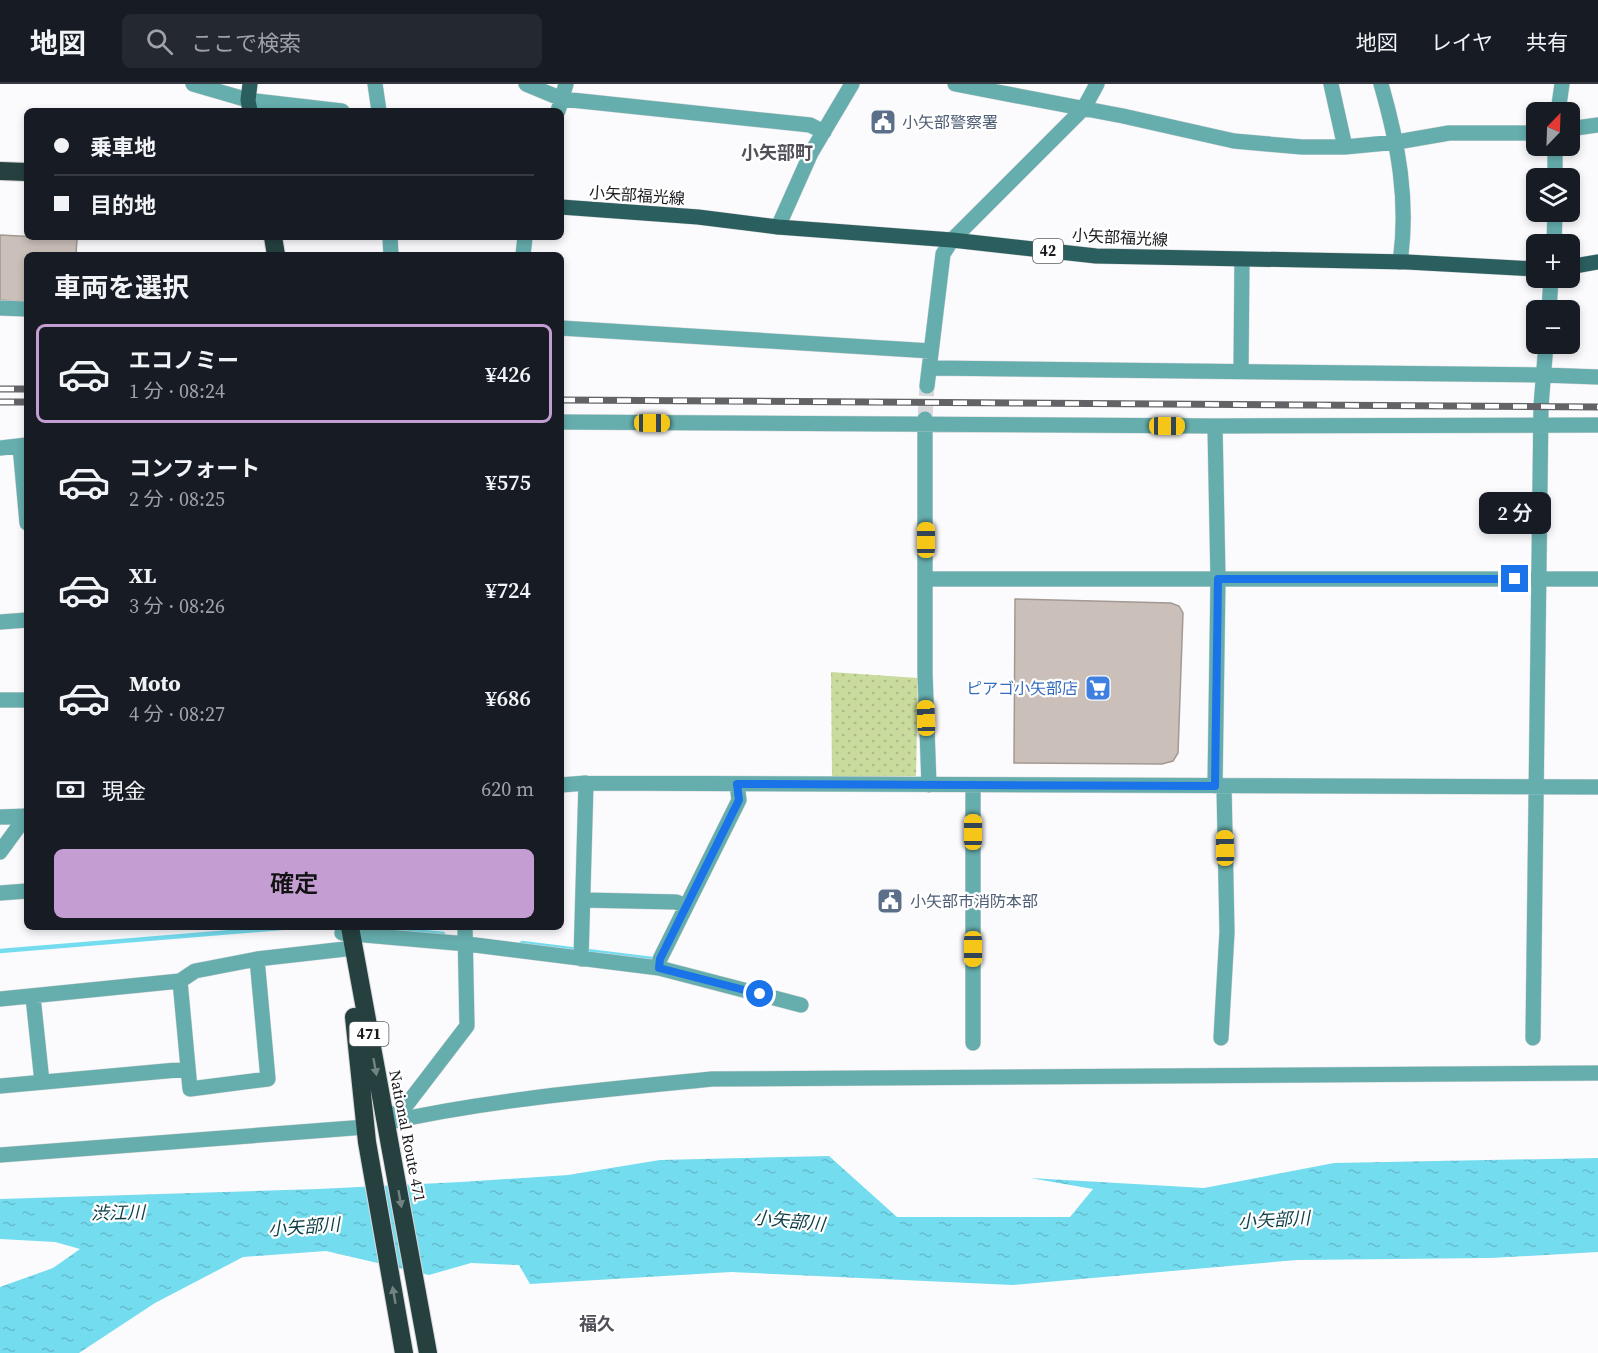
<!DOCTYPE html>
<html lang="ja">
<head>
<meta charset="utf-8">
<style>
	body { margin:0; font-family:"Source Serif 4","Noto Sans JP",serif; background:#242831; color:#f1f3f6; height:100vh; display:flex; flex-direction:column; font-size:22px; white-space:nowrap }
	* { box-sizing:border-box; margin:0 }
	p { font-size:20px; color:#9ea1a6 }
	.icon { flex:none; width:33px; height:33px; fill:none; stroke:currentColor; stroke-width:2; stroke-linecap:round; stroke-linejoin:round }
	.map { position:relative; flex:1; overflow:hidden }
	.sheet { position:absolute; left:24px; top:168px; width:540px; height:678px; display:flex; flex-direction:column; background:#171b24; border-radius:9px; box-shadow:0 3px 9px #0003 }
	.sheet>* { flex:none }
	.banner { position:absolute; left:24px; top:24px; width:540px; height:132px; border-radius:9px; box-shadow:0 3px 9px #0003; display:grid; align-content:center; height:132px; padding:0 30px; background:#171b24 }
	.needle { width:39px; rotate:23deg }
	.controls { position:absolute; left:1526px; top:18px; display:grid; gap:12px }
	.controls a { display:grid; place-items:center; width:54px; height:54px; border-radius:9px; background:#171b24; box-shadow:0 3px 9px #0003; font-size:30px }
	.end { position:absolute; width:27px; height:27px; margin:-14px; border:8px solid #1a73e8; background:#fff; box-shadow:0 0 0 3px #fff }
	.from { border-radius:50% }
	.bubble { position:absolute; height:42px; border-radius:9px; background:#171b24; box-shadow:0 3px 9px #0003; font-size:20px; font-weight:600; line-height:42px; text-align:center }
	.car { position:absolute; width:18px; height:36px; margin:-18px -9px; border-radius:8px; box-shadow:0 0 4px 2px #0007; background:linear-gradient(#f5c518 24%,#345 0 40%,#f5c518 0 76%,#345 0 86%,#f5c518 0) }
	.banner b { display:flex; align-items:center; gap:21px; height:57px; font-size:22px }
	.banner b+b { border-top:2px solid #363941 }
	.banner i { width:15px; height:15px; background:#f1f3f6 }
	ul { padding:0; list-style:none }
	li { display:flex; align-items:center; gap:18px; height:99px; margin:0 12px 9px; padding:0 18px; border:3px solid transparent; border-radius:9px }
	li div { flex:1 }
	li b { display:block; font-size:22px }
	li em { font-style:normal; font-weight:600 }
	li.current { border-color:#c49ed2 }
	li>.icon { width:54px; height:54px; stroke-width:1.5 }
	h2 { padding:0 30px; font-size:27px; line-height:72px }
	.pay { display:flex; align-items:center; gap:15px; height:66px; padding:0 30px; font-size:22px }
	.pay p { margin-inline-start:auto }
	.cta { display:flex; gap:12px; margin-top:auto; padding:12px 30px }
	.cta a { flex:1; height:69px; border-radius:9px; background:#c49ed2; color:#111; font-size:24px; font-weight:600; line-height:69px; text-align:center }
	header { display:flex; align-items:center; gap:36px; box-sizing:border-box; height:84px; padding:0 30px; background:#171b24; border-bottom:2px solid #363941 }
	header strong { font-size:28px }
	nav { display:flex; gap:33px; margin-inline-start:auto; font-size:21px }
	.search { width:420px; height:54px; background:#242831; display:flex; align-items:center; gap:15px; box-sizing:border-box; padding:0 21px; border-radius:9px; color:#9ea1a6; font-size:22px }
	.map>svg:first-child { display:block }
	.grass { fill:url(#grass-dots) }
	.water { fill:url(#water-ripples) }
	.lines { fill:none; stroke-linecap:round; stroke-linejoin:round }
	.stream { stroke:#74dcef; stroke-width:4.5 }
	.building { fill:#cabfb9; stroke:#a39993; stroke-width:1.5 }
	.minor-tunnel { stroke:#d9d9dc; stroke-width:15; stroke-dasharray:15 8; stroke-linecap:butt }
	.minor-casing { stroke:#d7d7d9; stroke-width:16 }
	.major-casing { stroke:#d7d7d9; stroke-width:16 }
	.highway-casing { stroke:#d7d7d9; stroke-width:20 }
	.minor { stroke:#66adad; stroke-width:15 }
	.major { stroke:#2b5e5e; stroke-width:15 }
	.highway { stroke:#264040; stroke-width:18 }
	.rail-casing { stroke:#636367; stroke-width:7 }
	.rail { stroke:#fff; stroke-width:4.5; stroke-dasharray:14; stroke-linecap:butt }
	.oneway { fill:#728383 }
	.route { stroke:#1a73e8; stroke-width:8 }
	.labels { text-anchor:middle; stroke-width:4.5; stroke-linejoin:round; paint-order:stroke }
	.shield { fill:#fff; stroke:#5f5f62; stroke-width:1.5 }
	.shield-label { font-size:15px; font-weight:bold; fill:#1a1a1e }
	.service-label { font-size:16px; fill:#4e5e75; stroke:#fff; text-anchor:start }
	.street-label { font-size:16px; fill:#1a1a1e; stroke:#fff }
	.shop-label { font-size:16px; fill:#366cbe; stroke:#fff; text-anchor:end }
	.neighbourhood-label { font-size:18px; font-weight:bold; fill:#52515a; stroke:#fff }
	.water-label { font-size:18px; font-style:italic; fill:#0e3f47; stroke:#fff }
</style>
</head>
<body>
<header>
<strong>地図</strong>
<div class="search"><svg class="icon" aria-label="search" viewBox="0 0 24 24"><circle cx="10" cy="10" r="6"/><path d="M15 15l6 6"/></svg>ここで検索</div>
<nav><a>地図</a><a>レイヤ</a><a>共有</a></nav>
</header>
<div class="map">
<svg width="1598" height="1269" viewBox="0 0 1598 1269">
	<defs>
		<pattern id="grass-dots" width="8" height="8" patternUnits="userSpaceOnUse" patternTransform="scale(1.5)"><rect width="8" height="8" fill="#c9db9d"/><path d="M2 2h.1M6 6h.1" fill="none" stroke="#acbb87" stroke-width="1.8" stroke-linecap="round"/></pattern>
		<pattern id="water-ripples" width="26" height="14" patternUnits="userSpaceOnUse" patternTransform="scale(1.5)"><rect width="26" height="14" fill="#74dcef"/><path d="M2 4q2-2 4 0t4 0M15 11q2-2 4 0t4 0" fill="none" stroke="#64bccc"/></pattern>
	</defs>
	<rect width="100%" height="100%" fill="#fbfbfd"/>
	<path class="grass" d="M831,588L918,594L916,692L832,693Z"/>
	<path class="water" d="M829,1072L897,1133H1070L1093,1105L1030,1094L1204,1104L1334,1079L1598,1074V1168L1491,1174L1297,1176L1012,1201L731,1188L530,1200L519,1181L471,1179L429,1191L326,1167L243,1173L155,1219L79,1269H0V1203L53,1184L80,1165L55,1158L0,1155V1115L318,1105L461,1098L568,1091L660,1076Z"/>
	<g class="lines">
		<path class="stream" d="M377,843L443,850
			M522,859L652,875
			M0,867L293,843"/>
	</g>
	<path class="building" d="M0,151L77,155L76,171H27V218L0,216Z
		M1015,515L1171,519L1179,522L1183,529L1178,669L1173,677L1162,680L1014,679Z"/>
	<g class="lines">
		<path class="minor-tunnel" d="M925,335L927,302"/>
		<g class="minor-casing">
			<path id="minor" d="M193,0L248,16L342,27
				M375,0L379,27
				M526,0L562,15L810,41L824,48
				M955,0L1123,32L1234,57L1302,63H1345L1397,58L1449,49H1536
				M1331,0L1345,63
				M1381,0C1398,59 1409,117 1400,178
				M558,27L566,0
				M1558,28L1562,0
				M1569,45L1598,41
				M1555,94V62
				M778,143L811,69L852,0
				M390,153L391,171
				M1554,160L1555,128
				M523,171L525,153
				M0,224L27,225
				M1549,226L1551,194
				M561,244L931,267
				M930,284L1543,291L1598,293
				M1241,287L1242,175
				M927,302L943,170L952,156L1084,24L1097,0
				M925,335V589L929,701
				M561,338L1215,342
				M20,362L27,439
				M0,364L27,361
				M926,495H1598
				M0,538L27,536
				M0,616H27
				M561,701L586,699L1598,703
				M973,701V959
				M1215,702L1218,495L1215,342L1598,341
				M0,733L27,732
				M0,768L27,731
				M0,809L27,807
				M583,816L676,818L686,822
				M342,849L467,860L659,884L801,921
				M581,875L586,699
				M659,884L660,875L739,716L737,700
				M180,897L190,1005L268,995L257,875
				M33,913L42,998
				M0,915L180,897L195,887L257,875L354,864
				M1221,954L1227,848L1224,702
				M1533,954L1541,322L1546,260
				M0,1002L188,985
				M386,1038L408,1019L467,942L465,843
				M385,1039C492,1015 603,1006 712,995L1598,989
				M0,1071L366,1043"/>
		</g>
		<g class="major-casing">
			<path id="major" d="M250,27L248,16L250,0
				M561,123L698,133L778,143L952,156L1096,172L1407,178L1536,185
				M1569,183L1598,178"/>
		</g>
		<g class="highway-casing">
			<path id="highway" d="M0,87L27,88
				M273,153L276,171
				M350,843L428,1269
				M354,933L367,1058L404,1269"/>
		</g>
		<use href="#minor" class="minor"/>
		<use href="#major" class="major"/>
		<use href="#highway" class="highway"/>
		<g class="rail-casing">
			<path id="rail" d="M0,305H27
				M561,316L1598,323
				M0,318H27"/>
		</g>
		<use href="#rail" class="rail"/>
	</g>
	<defs><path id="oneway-solid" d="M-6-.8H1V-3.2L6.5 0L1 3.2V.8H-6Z" transform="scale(1.5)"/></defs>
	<g class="oneway">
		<use href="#oneway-solid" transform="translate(375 983) rotate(80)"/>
		<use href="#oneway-solid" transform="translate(400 1115) rotate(80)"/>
		<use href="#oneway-solid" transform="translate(394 1211) rotate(-100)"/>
	</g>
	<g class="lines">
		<path class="route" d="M760,910L659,884L660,875L739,716L737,700L1215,702L1218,495H1515"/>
	</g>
	<defs>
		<g id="civic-square" transform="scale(1.35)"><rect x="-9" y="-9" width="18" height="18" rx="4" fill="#5c6f8a" stroke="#fff"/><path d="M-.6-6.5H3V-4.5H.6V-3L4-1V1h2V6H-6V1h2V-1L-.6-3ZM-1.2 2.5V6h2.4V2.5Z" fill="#fff"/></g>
		<g id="supermarket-square" transform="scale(1.35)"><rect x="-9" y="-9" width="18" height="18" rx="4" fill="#3f7fe0" stroke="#fff"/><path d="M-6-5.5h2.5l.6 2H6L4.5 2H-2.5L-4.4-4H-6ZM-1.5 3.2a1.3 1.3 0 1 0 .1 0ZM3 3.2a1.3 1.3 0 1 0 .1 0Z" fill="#fff"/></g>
	</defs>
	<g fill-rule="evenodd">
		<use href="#civic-square" x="883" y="38"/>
		<use href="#supermarket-square" x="1098" y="604"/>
		<use href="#civic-square" x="890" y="817"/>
	</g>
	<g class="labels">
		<g class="shield">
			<rect x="1033" y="155" width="30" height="24" rx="4.5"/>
			<rect x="349.5" y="938" width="39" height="24" rx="4.5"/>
		</g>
		<g class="shield-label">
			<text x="1048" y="172">42</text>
			<text x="369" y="955">471</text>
		</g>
		<g class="service-label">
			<text x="902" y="44">小矢部警察署</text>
			<text x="910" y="823">小矢部市消防本部</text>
		</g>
		<g class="street-label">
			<text transform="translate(637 111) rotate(4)" y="6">小矢部福光線</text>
			<text transform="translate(1120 153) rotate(3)" y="6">小矢部福光線</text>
			<text transform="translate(408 1052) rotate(79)" y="6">National Route 471</text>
		</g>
		<g class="shop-label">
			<text x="1078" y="610">ピアゴ小矢部店</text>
		</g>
		<g class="neighbourhood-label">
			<text x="777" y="75">小矢部町</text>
			<text x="597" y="1246">福久</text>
		</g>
		<g class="water-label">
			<text transform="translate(118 1129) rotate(-1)" y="6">渋江川</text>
			<text transform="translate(1274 1136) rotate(-3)" y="6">小矢部川</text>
			<text transform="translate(789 1137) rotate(6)" y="6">小矢部川</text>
			<text transform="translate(304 1143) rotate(-4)" y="6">小矢部川</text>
		</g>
	</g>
</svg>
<div class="controls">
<a><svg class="needle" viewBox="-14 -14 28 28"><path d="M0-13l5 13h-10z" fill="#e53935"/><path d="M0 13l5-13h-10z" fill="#9ea1a6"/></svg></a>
<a><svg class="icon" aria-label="layers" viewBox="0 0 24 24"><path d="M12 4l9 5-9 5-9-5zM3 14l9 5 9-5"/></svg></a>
<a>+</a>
<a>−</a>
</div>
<i class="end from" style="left:760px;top:910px"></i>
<i class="end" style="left:1515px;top:495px"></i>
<div class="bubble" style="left:1479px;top:408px;width:72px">2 分</div>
<i class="car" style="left:652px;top:339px;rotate:90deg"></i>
<i class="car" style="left:1167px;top:342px;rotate:90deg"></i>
<i class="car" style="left:926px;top:456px;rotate:0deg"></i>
<i class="car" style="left:926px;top:634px;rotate:358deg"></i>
<i class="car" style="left:973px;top:748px;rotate:0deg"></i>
<i class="car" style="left:1225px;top:764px;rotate:359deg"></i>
<i class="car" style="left:973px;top:865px;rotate:180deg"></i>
<div class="banner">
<b><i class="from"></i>乗車地</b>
<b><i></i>目的地</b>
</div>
<section class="sheet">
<h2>車両を選択</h2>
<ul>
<li class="current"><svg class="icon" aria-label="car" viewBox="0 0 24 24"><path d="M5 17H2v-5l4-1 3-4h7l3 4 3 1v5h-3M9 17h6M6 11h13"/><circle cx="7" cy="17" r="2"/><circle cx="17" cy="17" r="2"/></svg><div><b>エコノミー</b><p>1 分 · 08:24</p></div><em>¥426</em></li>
<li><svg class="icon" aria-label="car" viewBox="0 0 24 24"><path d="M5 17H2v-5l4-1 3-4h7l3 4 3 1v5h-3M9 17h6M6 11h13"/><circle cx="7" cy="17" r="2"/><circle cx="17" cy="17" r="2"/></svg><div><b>コンフォート</b><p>2 分 · 08:25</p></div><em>¥575</em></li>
<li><svg class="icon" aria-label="car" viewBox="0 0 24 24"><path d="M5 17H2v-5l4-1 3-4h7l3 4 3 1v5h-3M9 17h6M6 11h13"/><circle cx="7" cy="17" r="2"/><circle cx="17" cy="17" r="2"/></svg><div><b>XL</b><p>3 分 · 08:26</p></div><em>¥724</em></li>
<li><svg class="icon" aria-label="car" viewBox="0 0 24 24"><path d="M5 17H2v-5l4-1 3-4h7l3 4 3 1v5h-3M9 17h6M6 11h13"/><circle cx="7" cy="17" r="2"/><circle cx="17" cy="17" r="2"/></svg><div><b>Moto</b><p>4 分 · 08:27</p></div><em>¥686</em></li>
</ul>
<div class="pay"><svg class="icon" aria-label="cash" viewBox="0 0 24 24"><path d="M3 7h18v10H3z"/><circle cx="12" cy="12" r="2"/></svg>現金<p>620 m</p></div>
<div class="cta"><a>確定</a></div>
</section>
</div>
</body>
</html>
